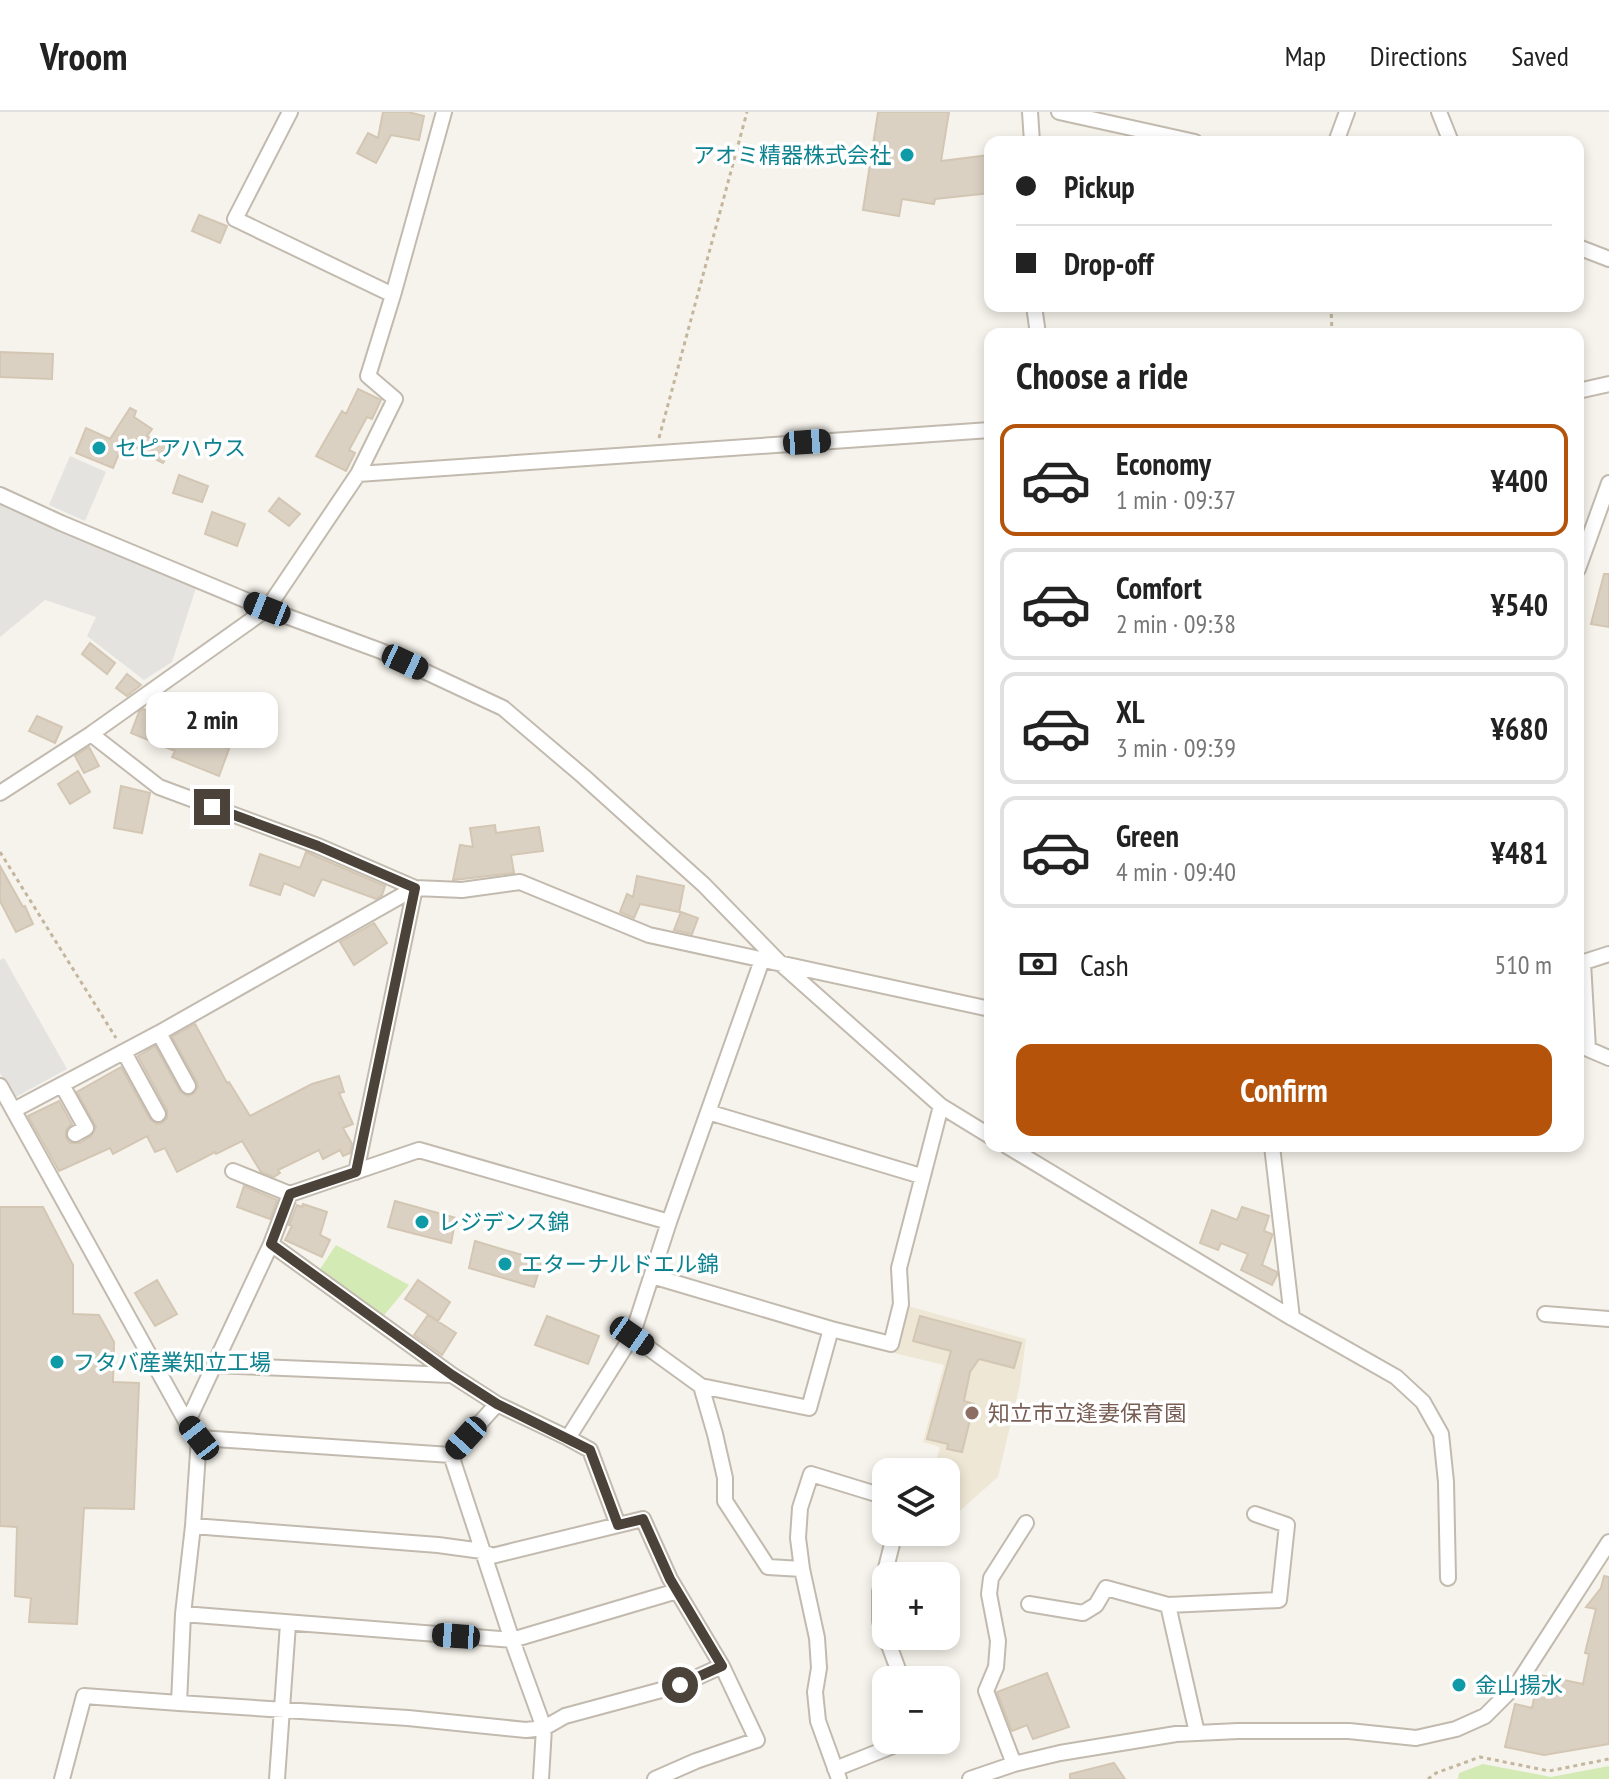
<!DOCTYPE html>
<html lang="en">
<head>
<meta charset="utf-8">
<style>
	body { margin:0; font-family:"PT Sans Narrow","Noto Sans JP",sans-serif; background:#f6f6f6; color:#222; height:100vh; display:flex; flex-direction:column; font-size:30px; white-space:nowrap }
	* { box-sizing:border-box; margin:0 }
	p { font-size:26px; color:#767676 }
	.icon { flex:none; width:44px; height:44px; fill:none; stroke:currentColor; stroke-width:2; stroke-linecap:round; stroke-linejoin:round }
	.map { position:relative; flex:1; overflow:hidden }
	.drawer { position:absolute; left:984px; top:216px; width:600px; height:824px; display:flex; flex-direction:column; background:#fff; border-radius:16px; box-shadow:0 4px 12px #0003 }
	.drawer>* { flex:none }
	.guide { position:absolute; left:984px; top:24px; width:600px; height:176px; border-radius:16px; box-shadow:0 4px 12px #0003; display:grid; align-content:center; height:176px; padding:0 32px; background:#fff }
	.controls { position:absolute; left:872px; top:1346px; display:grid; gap:16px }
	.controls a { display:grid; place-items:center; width:88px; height:88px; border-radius:16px; background:#fff; box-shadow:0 4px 12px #0003; font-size:40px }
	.end { position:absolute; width:36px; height:36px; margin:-18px; border:10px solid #4b4339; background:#fff; box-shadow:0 0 0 4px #fff }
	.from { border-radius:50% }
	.bubble { position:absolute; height:56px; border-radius:16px; background:#fff; box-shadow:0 4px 12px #0003; font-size:26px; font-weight:600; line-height:56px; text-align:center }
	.car { position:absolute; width:24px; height:48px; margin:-24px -12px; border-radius:10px; box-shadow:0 0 6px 2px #0007; background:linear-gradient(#222 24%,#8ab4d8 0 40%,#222 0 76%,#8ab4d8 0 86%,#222 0) }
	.guide b { display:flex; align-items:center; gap:28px; height:76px; font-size:30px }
	.guide b+b { border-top:2px solid #e0e0e0 }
	.guide i { width:20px; height:20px; background:#222 }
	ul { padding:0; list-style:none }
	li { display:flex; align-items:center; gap:24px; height:112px; margin:0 16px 12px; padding:0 16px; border:4px solid #e0e0e0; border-radius:16px }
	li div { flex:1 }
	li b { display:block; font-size:30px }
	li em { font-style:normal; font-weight:600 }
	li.current { border-color:#b45309 }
	li>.icon { width:72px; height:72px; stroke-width:1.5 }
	h2 { padding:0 32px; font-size:36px; line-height:96px }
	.pay { display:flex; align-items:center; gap:20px; height:88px; padding:0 32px; font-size:30px }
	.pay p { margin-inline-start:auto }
	.action { display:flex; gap:16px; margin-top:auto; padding:16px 32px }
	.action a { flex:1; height:92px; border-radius:16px; background:#b45309; color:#fff; font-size:32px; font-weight:600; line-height:92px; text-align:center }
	header { display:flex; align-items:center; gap:48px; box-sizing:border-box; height:112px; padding:0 40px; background:#fff; border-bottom:2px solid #e0e0e0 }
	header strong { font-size:38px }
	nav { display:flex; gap:44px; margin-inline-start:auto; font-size:28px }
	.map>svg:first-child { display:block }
	.education { fill:#efe7d5 }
	.green { fill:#d3eab4 }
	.parking { fill:#e5e3e0 }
	.building { fill:#dbd1c3; stroke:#d3c6b3; stroke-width:2 }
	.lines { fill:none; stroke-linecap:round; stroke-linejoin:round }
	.street-casing { stroke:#c2baae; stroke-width:18 }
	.path { stroke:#c4b69e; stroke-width:3; stroke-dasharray:4 4; stroke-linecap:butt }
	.street { stroke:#fff; stroke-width:14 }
	.route { stroke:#4b4339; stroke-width:10 }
	.culture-dot { fill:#0f9aa8; stroke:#fff; stroke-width:3 }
	.education-dot { fill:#8d6e63; stroke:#fff; stroke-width:3 }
	.labels { text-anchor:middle; stroke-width:7; stroke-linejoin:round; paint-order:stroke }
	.culture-label { font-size:22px; fill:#0d838f; stroke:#fff; text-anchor:start }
	.education-label { font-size:22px; fill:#785e54; stroke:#fff; text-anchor:start }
</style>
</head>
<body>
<header>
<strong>Vroom</strong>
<nav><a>Map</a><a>Directions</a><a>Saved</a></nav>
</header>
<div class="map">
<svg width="1609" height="1667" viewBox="0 0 1609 1667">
	<rect width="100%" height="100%" fill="#f6f3ec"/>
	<path class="education" d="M908,1194L1026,1227L1020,1272L998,1365L955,1403L946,1399V1360H933L940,1335L923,1330L944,1253L894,1241Z"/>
	<path class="green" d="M336,1133L409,1173L381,1207L318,1160Z
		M1483,1652L1551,1665L1609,1654V1667H1458L1459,1661Z"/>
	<path class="parking" d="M70,344L106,360L85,409L49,393Z
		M0,392L196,476L172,550L144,568L87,524L96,505L45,488L0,525Z
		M4,846L67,957L14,986L0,961V848Z"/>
	<path class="building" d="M383,0H408L424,4L419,28L391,23L376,51L357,41L368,21L378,26Z
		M878,0H949L941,49L990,43V81L935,87L934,92L902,87L899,104L863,98Z
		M199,103L227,114L220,131L192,119Z
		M0,240L53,242L52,267L0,265Z
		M358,277L381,288L372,307L367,305L349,338L355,341L346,359L316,344L342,299L346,302Z
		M130,296L136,299L134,305L152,317L147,324L171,338L163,351L147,343L125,327L113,356L76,341L86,316L110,327Z
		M179,363L208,374L202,390L173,381Z
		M279,386L300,402L289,414L269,399Z
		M212,400L245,412L237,434L205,422Z
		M1604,462H1609V515L1591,512Z
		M90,531L115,551L107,562L82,542Z
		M127,562L141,573L127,584L116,576Z
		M143,597L179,612L177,616L229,637L219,664L172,645L175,639L131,621L139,600Z
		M37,604L62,615L55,631L29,619Z
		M89,635L99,654L84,661L75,644Z
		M78,659L90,680L70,692L58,672Z
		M121,674L150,681L142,721L114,716Z
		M495,713L496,721L539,715L543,739L511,743L514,761L453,768L460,733L473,735L470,716Z
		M306,740L385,774L382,783L376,787L322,767L314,784L284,771L280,783L250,773L260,742L300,756Z
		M0,754L23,795L25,794L33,812L16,820L0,789Z
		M637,764L684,774L679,800L640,792L634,806L620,800L627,782L633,785Z
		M681,800L698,806L692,822L674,818Z
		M374,811L387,831L354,853L340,830Z
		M195,912L227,971L229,970L250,1004L312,972L339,964L344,980L339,981L353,1012L343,1016L352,1032L350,1041L343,1044L340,1038L323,1047L319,1038L278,1058L280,1061L274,1065L261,1060L242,1029L216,1042L215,1040L177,1060L165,1036L155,1040L147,1024L113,1042L110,1036L59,1059L28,1004L59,989L72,1012L66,1018V1026L70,1031H80L91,1024L96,1015L77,980L121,955L150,1007L157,1012L162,1011L167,1006V998L138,944L155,934L180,979L187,984L193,982L198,975L197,970L172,925Z
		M244,1074L277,1088L270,1107L237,1095Z
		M395,1089L456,1106L451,1131L388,1115Z
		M303,1092L327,1100L320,1123L330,1128L322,1145L285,1128L292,1114L289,1113L297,1093L302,1095Z
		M0,1095H43L73,1153V1202L99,1203L114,1230L113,1270L139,1271L134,1397L84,1396L77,1512L29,1510L31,1486L15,1484L17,1415L0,1414Z
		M1242,1095L1269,1104L1264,1119L1272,1122V1124L1262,1153L1277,1160V1163L1272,1173L1241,1158L1248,1142L1221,1131L1218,1138L1200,1131L1212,1098L1237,1108Z
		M475,1129L542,1149L534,1175L469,1156Z
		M157,1168L177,1202L155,1214L135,1181Z
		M418,1168L450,1190L438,1209L405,1187Z
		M428,1203L456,1221L442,1243L414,1223Z
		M547,1204L599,1224L588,1252L535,1233Z
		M920,1204L1021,1231L1014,1256L979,1247L970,1260L964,1289L974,1292L962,1340L947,1337L948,1332L927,1327L951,1239L913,1229Z
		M1604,1464L1609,1465V1632L1544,1643L1505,1635L1515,1592L1532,1596L1539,1563L1583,1572L1589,1542L1585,1541L1596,1497L1586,1495L1601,1476Z
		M1047,1561L1069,1615L1033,1627L1027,1613L1012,1619L997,1580Z
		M1114,1651L1125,1667H1070V1662Z"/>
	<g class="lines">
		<g class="street-casing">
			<path id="street" d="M290,0L235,107L393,183
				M1030,0L1032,30
				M1059,0L1195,30
				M1439,0L1451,30
				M1336,30L1347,0
				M1578,135L1609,147
				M1034,194L1038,222
				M1578,279L1609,272
				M358,362L990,318
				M0,383L61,411L267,497L381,539L503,596L583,664L704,773L780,851L941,994L990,1024
				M1578,457L1609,371
				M91,622L159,675L318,734L415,776L462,778L520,770L649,823L990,897
				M0,681L91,622L267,497L358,362L395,287L368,264L393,183L444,0
				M1583,851L1588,937L1609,946
				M1578,852L1609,842
				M159,921L188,974
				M124,940L158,1002
				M62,973L86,1016L75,1022
				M0,974L187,1311L199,1326L193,1414L183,1502L179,1591L84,1584L62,1667
				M14,998L159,921L415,776
				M708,1000L921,1064
				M1007,1034L1292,1206L1396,1265L1423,1290L1441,1322L1446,1370L1448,1466
				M1272,1034L1292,1206
				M233,1059L290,1082
				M356,1060L415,776
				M271,1132L452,1263L497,1292L568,1326L632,1224L669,1110L762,848
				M652,1164L831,1217L891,1232L901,1192L899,1156L941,994
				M1545,1202L1609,1207
				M632,1224L701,1274L715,1322L725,1366V1389L768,1455L802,1457
				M214,1253L451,1263
				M701,1274L809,1296L831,1217
				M187,1311L271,1132L290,1082L419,1038L669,1110
				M199,1326L451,1343
				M568,1326L590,1338L618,1413
				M451,1343L512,1528L544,1616L541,1667
				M451,1343L497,1292
				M193,1414L438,1433L482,1439L492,1444L643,1407L670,1467L722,1554L757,1628L696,1649L655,1667
				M895,1420L880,1480V1509L902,1568
				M1029,1492L1083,1501L1096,1493L1106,1476L1168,1493L1197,1621
				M1168,1493L1279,1488L1287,1413L1255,1402
				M183,1502L512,1528L677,1479
				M179,1591L408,1606L526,1618L544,1616L565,1604L680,1573L722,1554
				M1014,1652L986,1579L996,1555L998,1529L989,1482L991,1466L1026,1411
				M835,1657L908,1628
				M277,1667L288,1512
				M839,1667L818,1609L815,1580L819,1556L817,1526L802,1457L798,1426L800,1396L811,1362L886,1385
				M970,1667L1014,1652L1060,1641L1176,1622L1238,1619H1349L1416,1626L1456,1617L1485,1604L1518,1571L1609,1430"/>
		</g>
		<path class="path" d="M1331,194L1332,222
			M659,326L747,0
			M0,740L116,926
			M1428,1667L1436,1661L1480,1645L1549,1659L1609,1647"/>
		<use href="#street" class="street"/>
	</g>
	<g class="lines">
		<path class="route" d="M212,695L318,734L415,776L356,1060L290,1082L271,1132L452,1263L497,1292L590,1338L618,1413L643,1407L670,1467L722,1554L680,1573"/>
	</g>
	<g class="culture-dot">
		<circle cx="907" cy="43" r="8"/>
		<circle cx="99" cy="336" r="8"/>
		<circle cx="422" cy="1110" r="8"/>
		<circle cx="505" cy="1152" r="8"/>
		<circle cx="57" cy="1250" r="8"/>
		<circle cx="1459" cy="1573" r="8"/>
	</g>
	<circle class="education-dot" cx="972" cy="1301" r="8"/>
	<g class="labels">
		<g class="culture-label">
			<text x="891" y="51" text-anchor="end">アオミ精器株式会社</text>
			<text x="115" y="344">セピアハウス</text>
			<text x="438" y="1118">レジデンス錦</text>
			<text x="521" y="1160">エターナルドエル錦</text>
			<text x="73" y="1258">フタバ産業知立工場</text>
			<text x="1475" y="1581">金山揚水</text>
		</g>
		<g class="education-label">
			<text x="988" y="1309">知立市立逢妻保育園</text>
		</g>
	</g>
</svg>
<div class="controls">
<a><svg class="icon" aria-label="layers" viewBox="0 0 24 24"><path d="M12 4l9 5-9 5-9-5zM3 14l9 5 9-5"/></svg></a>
<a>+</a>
<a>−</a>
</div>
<i class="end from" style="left:680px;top:1573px"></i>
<i class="end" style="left:212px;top:695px"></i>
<div class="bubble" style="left:146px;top:580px;width:132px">2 min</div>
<i class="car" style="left:807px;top:330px;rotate:86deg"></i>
<i class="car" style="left:267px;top:497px;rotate:292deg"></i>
<i class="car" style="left:405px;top:550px;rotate:115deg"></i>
<i class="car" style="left:632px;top:1224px;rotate:125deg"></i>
<i class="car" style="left:199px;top:1326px;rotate:322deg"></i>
<i class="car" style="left:466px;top:1326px;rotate:222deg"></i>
<i class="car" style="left:456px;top:1524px;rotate:274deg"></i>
<div class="guide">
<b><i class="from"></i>Pickup</b>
<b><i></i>Drop-off</b>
</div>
<section class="drawer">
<h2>Choose a ride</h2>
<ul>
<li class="current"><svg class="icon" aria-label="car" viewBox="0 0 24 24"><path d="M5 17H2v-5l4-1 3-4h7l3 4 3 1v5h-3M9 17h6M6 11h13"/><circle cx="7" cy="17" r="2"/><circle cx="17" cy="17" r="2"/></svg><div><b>Economy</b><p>1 min · 09:37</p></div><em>¥400</em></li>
<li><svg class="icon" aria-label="car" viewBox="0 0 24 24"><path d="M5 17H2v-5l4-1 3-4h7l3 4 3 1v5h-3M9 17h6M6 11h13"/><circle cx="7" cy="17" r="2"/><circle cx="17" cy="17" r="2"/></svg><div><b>Comfort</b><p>2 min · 09:38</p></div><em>¥540</em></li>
<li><svg class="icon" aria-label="car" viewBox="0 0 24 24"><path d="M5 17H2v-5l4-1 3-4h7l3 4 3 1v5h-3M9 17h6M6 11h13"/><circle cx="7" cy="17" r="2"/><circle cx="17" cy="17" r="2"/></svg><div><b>XL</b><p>3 min · 09:39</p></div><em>¥680</em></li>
<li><svg class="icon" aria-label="car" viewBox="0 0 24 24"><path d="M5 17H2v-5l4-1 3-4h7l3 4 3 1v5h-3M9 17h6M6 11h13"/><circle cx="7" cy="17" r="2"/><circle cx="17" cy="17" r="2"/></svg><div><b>Green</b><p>4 min · 09:40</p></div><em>¥481</em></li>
</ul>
<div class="pay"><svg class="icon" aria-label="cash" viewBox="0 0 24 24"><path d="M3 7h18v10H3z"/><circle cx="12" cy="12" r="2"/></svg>Cash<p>510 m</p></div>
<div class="action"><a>Confirm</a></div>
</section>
</div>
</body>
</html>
